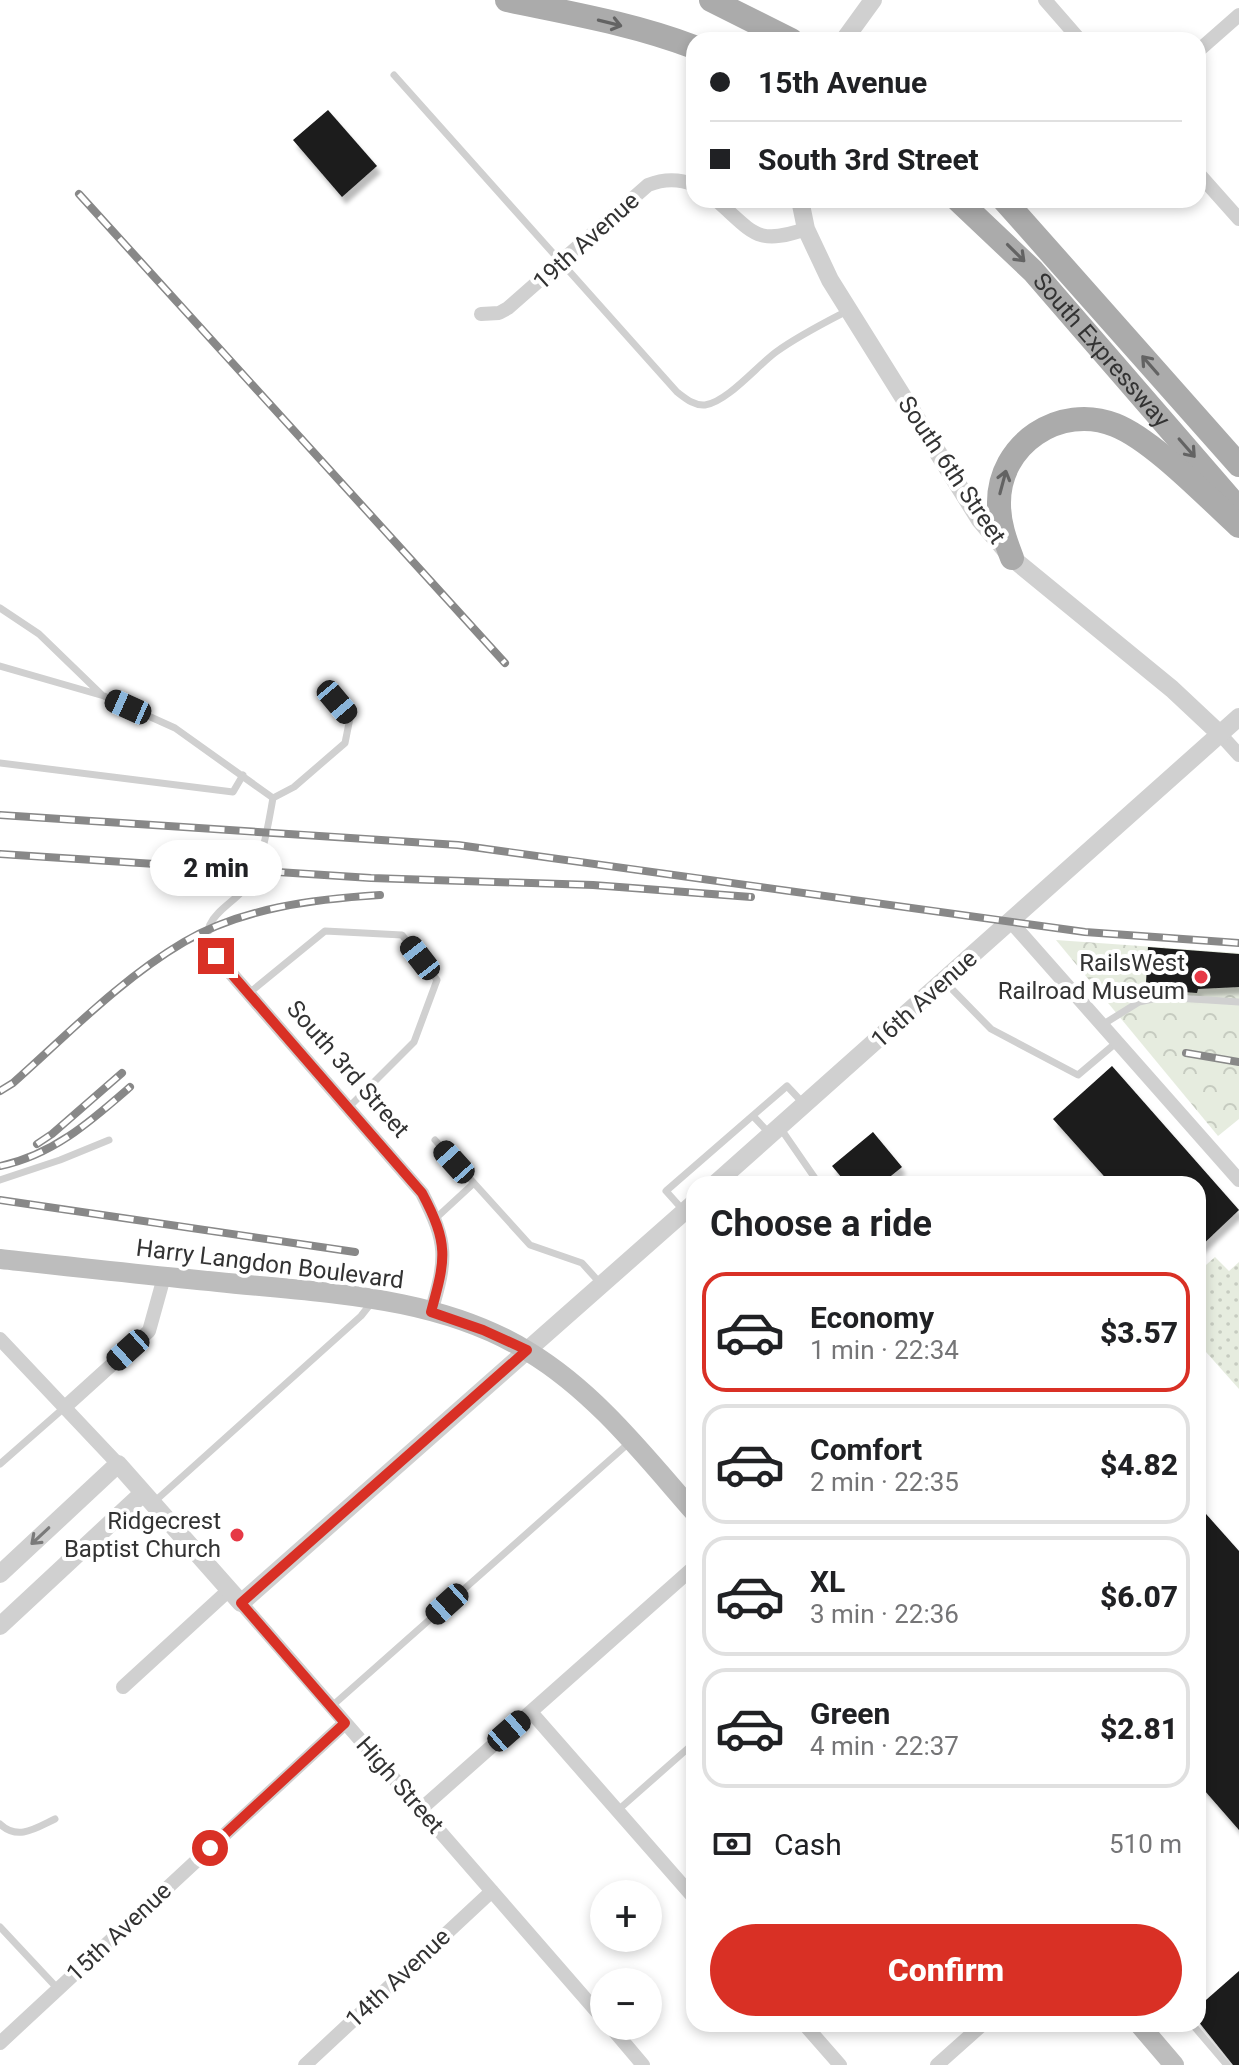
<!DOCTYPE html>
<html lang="en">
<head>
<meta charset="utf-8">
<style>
	body { margin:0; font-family:Roboto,sans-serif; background:#f6f6f6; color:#202124; height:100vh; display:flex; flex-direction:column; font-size:30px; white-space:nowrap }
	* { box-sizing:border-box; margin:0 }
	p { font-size:26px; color:#757577 }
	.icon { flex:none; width:44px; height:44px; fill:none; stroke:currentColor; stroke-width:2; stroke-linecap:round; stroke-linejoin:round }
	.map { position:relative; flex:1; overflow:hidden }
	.side { position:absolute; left:686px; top:1176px; width:520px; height:856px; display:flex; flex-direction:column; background:#fff; border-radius:24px; box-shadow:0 4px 12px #0003 }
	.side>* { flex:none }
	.hud { position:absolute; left:686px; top:32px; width:520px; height:176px; border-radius:24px; box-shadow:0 4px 12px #0003; display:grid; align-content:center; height:176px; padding:0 24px; background:#fff }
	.controls { position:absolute; left:590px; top:1880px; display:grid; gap:16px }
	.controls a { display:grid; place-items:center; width:72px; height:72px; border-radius:50%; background:#fff; box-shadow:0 4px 12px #0003; font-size:40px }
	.end { position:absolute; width:36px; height:36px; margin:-18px; border:10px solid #d93025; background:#fff; box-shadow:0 0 0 4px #fff }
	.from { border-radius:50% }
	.bubble { position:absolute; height:56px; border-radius:28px; background:#fff; box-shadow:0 4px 12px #0003; font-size:26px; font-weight:800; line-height:56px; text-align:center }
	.car { position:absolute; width:24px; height:48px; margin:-24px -12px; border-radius:10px; box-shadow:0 0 6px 2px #0007; background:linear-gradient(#222 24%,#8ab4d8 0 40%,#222 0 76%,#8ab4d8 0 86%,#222 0) }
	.hud b { display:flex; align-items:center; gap:28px; height:76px; font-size:30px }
	.hud b+b { border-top:2px solid #e0e0e0 }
	.hud i { width:20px; height:20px; background:#202124 }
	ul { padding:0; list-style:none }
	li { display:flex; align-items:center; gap:24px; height:120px; margin:0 16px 12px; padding:0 8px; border:4px solid #e0e0e0; border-radius:24px }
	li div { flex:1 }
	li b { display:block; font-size:30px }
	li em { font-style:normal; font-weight:800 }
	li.selected { border-color:#d93025 }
	li>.icon { width:72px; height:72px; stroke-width:1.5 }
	h2 { padding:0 24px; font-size:36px; line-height:96px }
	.pay { display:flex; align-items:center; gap:20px; height:88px; padding:0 24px; font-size:30px }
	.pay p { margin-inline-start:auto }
	.cta { display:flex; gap:16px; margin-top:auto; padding:16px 24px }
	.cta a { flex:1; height:92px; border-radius:48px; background:#d93025; color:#fff; font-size:32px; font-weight:800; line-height:92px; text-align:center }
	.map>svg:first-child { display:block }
	.grass { fill:url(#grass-dots) }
	.park { fill:url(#park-crowns) }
	.building { fill:#1a1a1a; filter:url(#shadow) }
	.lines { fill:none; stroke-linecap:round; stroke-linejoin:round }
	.service { stroke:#d0d0d0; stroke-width:7 }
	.minor { stroke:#d0d0d0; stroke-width:14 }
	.tertiary { stroke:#d0d0d0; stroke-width:18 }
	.secondary { stroke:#bdbdbd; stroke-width:20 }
	.primary { stroke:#ababab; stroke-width:24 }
	.rail-casing { stroke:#888; stroke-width:8 }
	.rail { stroke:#fff; stroke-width:5; stroke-dasharray:15; stroke-linecap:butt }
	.oneway { stroke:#636363 }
	.oneway2 { stroke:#7a7a7a }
	.route { stroke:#d93025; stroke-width:10 }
	.poi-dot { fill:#e63946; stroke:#fff; stroke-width:3 }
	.labels { text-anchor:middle; stroke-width:8; stroke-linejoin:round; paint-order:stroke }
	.street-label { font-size:24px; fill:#333; stroke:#fff }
	.poi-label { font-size:24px; fill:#333; stroke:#fff; text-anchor:end }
</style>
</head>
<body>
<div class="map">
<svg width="1239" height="2065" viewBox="0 0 1239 2065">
	<defs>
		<pattern id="grass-dots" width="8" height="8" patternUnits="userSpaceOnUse" patternTransform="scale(2)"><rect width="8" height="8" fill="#e6ecdf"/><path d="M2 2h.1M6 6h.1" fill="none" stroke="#c6cbc0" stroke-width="1.8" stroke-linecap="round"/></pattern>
		<pattern id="park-crowns" width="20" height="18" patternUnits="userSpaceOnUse" patternTransform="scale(2)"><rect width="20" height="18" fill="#e6ecdf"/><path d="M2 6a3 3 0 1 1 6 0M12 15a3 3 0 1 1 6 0" fill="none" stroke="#c6cbc0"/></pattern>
		<filter id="shadow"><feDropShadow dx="4" dy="7" stdDeviation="2" flood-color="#0004"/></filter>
	</defs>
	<rect width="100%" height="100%" fill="#fff"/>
	<path class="grass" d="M1215,1257L1229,1271L1239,1262V1389L1198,1343V1272Z"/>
	<path class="park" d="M1056,940L1239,953V1119L1218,1136Z"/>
	<path class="building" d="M328,110L377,166L342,197L293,140Z
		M1148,947L1239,954V987L1198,989L1197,993L1171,991V986L1146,983Z
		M1112,1066L1239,1210L1198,1249V1184H1111L1053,1119Z
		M873,1132L902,1167L881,1184H847L832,1166Z
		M1198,1505L1239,1551V1830L1198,1783Z
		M1239,1971V2065H1233L1198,2021V2007Z"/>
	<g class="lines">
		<path class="service" d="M394,75L677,392C685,398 694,406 705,405C727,402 757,366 776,352C798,336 822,324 847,311
			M0,608L39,634L102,695
			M0,666L104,696L175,728L273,798C268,825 263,863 246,887C229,909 191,920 216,956
			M0,763L233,792L243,775
			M273,798L294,787L345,743L350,718L337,702
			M945,982L991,1029L1078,1075L1117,1042
			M248,994L325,931L402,935L437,980L414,1042L348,1108
			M1102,1025L1139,1002L1162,997L1239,1002
			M753,1116L769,1133
			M781,1129L819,1184
			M435,1140L530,1245L582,1263L600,1283
			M0,1180L60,1160L109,1140
			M683,1210L666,1191L787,1086L803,1103
			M435,1219L474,1183
			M0,1464L65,1407
			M154,1502L361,1316L372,1302
			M332,1706L630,1442
			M617,1811L694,1743
			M0,1824C18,1841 36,1828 55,1819
			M0,1927L58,1989
			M1192,2024L1227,2065"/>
		<path class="minor" d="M1045,0L1080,40
			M1198,51L1239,15
			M1198,173L1239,219
			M716,200C754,233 756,246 806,229
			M481,314L499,313L508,308L648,185C663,179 678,178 694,185
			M1220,734L1239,755
			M1011,922L1239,1180
			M216,956L422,1193C448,1244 447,1258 431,1312
			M0,1339L118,1464
			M65,1407L149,1331L164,1277
			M241,1603L604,2020
			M123,1687L229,1590
			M531,1712L694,1898
			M421,1809L694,1567
			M804,2024L840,2065
			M610,2026L643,2065
			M0,2043L345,1723
			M305,2065L492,1891
			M937,2065L983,2024"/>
		<path class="tertiary" d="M844,40L873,0
			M800,200L806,229L830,280L980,520L1012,558L1172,689L1220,734
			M715,1184L1239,717
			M0,1574L118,1464L241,1603L694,1203
			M0,1626L143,1493"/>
		<path class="secondary" d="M0,1259C73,1267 145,1275 218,1282C322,1293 438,1295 529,1352C595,1392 644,1455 694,1512
			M1139,2024L1174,2065"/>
		<g class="primary">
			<path d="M507,0C569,13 634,24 694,47"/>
			<path d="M711,0L791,40"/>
			<path id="s1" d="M958,200L1033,271L1239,509"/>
			<path d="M1004,200L1239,465"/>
			<path d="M1012,558C1005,540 999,523 999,504C998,444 1060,403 1115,425C1153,440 1207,497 1239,526"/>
		</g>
		<g class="rail-casing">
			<path id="rail" d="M79,194L505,663
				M0,815L458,845L1085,932L1239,943
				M0,854L371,878L593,885L751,897
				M1186,1053L1239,1062
				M0,1091L13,1083C68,1034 121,979 184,942C242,908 314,899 380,895
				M37,1144L52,1134L122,1073
				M0,1166C53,1155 91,1121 130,1087
				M0,1200L355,1252"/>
		</g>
		<use href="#rail" class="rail"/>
	</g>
	<defs><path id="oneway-shaft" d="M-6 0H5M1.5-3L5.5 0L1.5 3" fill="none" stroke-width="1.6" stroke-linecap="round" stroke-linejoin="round" transform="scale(2)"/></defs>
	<g class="oneway">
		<use href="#oneway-shaft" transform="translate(610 23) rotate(14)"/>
		<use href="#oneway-shaft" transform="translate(1016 253) rotate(45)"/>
		<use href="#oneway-shaft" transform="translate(1150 365) rotate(-131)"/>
		<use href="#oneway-shaft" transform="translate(1187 448) rotate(49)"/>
		<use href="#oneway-shaft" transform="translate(1003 482) rotate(-75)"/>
	</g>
	<use class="oneway2" href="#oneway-shaft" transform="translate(40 1536) rotate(137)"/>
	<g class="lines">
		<path class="route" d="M210,1848L345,1723L241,1603L527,1350L483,1330L431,1312C446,1258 449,1244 422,1193L216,956"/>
	</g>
	<g class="poi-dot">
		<circle cx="1201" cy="977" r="8"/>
		<circle cx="237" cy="1535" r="8"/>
	</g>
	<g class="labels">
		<g class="street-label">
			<text transform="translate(586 241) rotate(-42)" y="8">19th Avenue</text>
			<text dy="8" stroke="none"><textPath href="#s1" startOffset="208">South Expressway</textPath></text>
			<text transform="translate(952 470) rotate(56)" y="8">South 6th Street</text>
			<text transform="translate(924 999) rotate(-42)" y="8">16th Avenue</text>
			<text transform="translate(348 1069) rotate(49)" y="8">South 3rd Street</text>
			<text transform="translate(270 1264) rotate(7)" y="8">Harry Langdon Boulevard</text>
			<text transform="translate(400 1785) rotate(49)" y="8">High Street</text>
			<text transform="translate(119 1932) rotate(-43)" y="8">15th Avenue</text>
			<text transform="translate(398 1978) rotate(-43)" y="8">14th Avenue</text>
		</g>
		<g class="poi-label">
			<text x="1185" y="971">RailsWest<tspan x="1185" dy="28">Railroad Museum</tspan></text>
			<text x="221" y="1529">Ridgecrest<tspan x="221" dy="28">Baptist Church</tspan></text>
		</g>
	</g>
</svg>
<div class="controls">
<a>+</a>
<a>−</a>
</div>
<i class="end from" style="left:210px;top:1848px"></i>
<i class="end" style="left:216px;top:956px"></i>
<div class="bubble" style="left:150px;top:840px;width:132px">2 min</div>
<i class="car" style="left:337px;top:702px;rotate:140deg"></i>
<i class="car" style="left:128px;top:707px;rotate:294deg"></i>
<i class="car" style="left:420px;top:958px;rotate:322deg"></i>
<i class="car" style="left:454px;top:1162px;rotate:318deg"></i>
<i class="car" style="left:128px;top:1350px;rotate:228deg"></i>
<i class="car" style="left:447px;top:1604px;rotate:228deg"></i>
<i class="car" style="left:509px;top:1731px;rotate:49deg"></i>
<div class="hud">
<b><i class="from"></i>15th Avenue</b>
<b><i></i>South 3rd Street</b>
</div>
<section class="side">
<h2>Choose a ride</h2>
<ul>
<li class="selected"><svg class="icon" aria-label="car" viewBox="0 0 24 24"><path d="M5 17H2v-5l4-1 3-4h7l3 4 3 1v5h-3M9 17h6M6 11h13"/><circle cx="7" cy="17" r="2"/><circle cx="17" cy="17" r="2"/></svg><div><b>Economy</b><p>1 min · 22:34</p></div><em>$3.57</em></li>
<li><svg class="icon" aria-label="car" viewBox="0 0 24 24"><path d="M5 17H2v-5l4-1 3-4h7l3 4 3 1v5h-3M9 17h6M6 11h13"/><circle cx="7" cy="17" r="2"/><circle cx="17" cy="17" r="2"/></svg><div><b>Comfort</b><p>2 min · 22:35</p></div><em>$4.82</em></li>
<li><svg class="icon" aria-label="car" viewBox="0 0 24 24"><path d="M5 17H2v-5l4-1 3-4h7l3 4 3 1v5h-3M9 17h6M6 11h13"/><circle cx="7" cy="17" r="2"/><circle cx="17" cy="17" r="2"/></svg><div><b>XL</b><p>3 min · 22:36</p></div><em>$6.07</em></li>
<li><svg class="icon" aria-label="car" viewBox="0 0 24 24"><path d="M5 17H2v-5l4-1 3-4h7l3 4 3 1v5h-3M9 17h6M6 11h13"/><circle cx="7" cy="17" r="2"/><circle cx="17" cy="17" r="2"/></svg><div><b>Green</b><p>4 min · 22:37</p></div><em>$2.81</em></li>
</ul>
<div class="pay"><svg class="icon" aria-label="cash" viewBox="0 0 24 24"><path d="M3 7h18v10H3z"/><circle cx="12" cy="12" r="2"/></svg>Cash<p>510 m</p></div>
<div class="cta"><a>Confirm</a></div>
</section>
</div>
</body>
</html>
